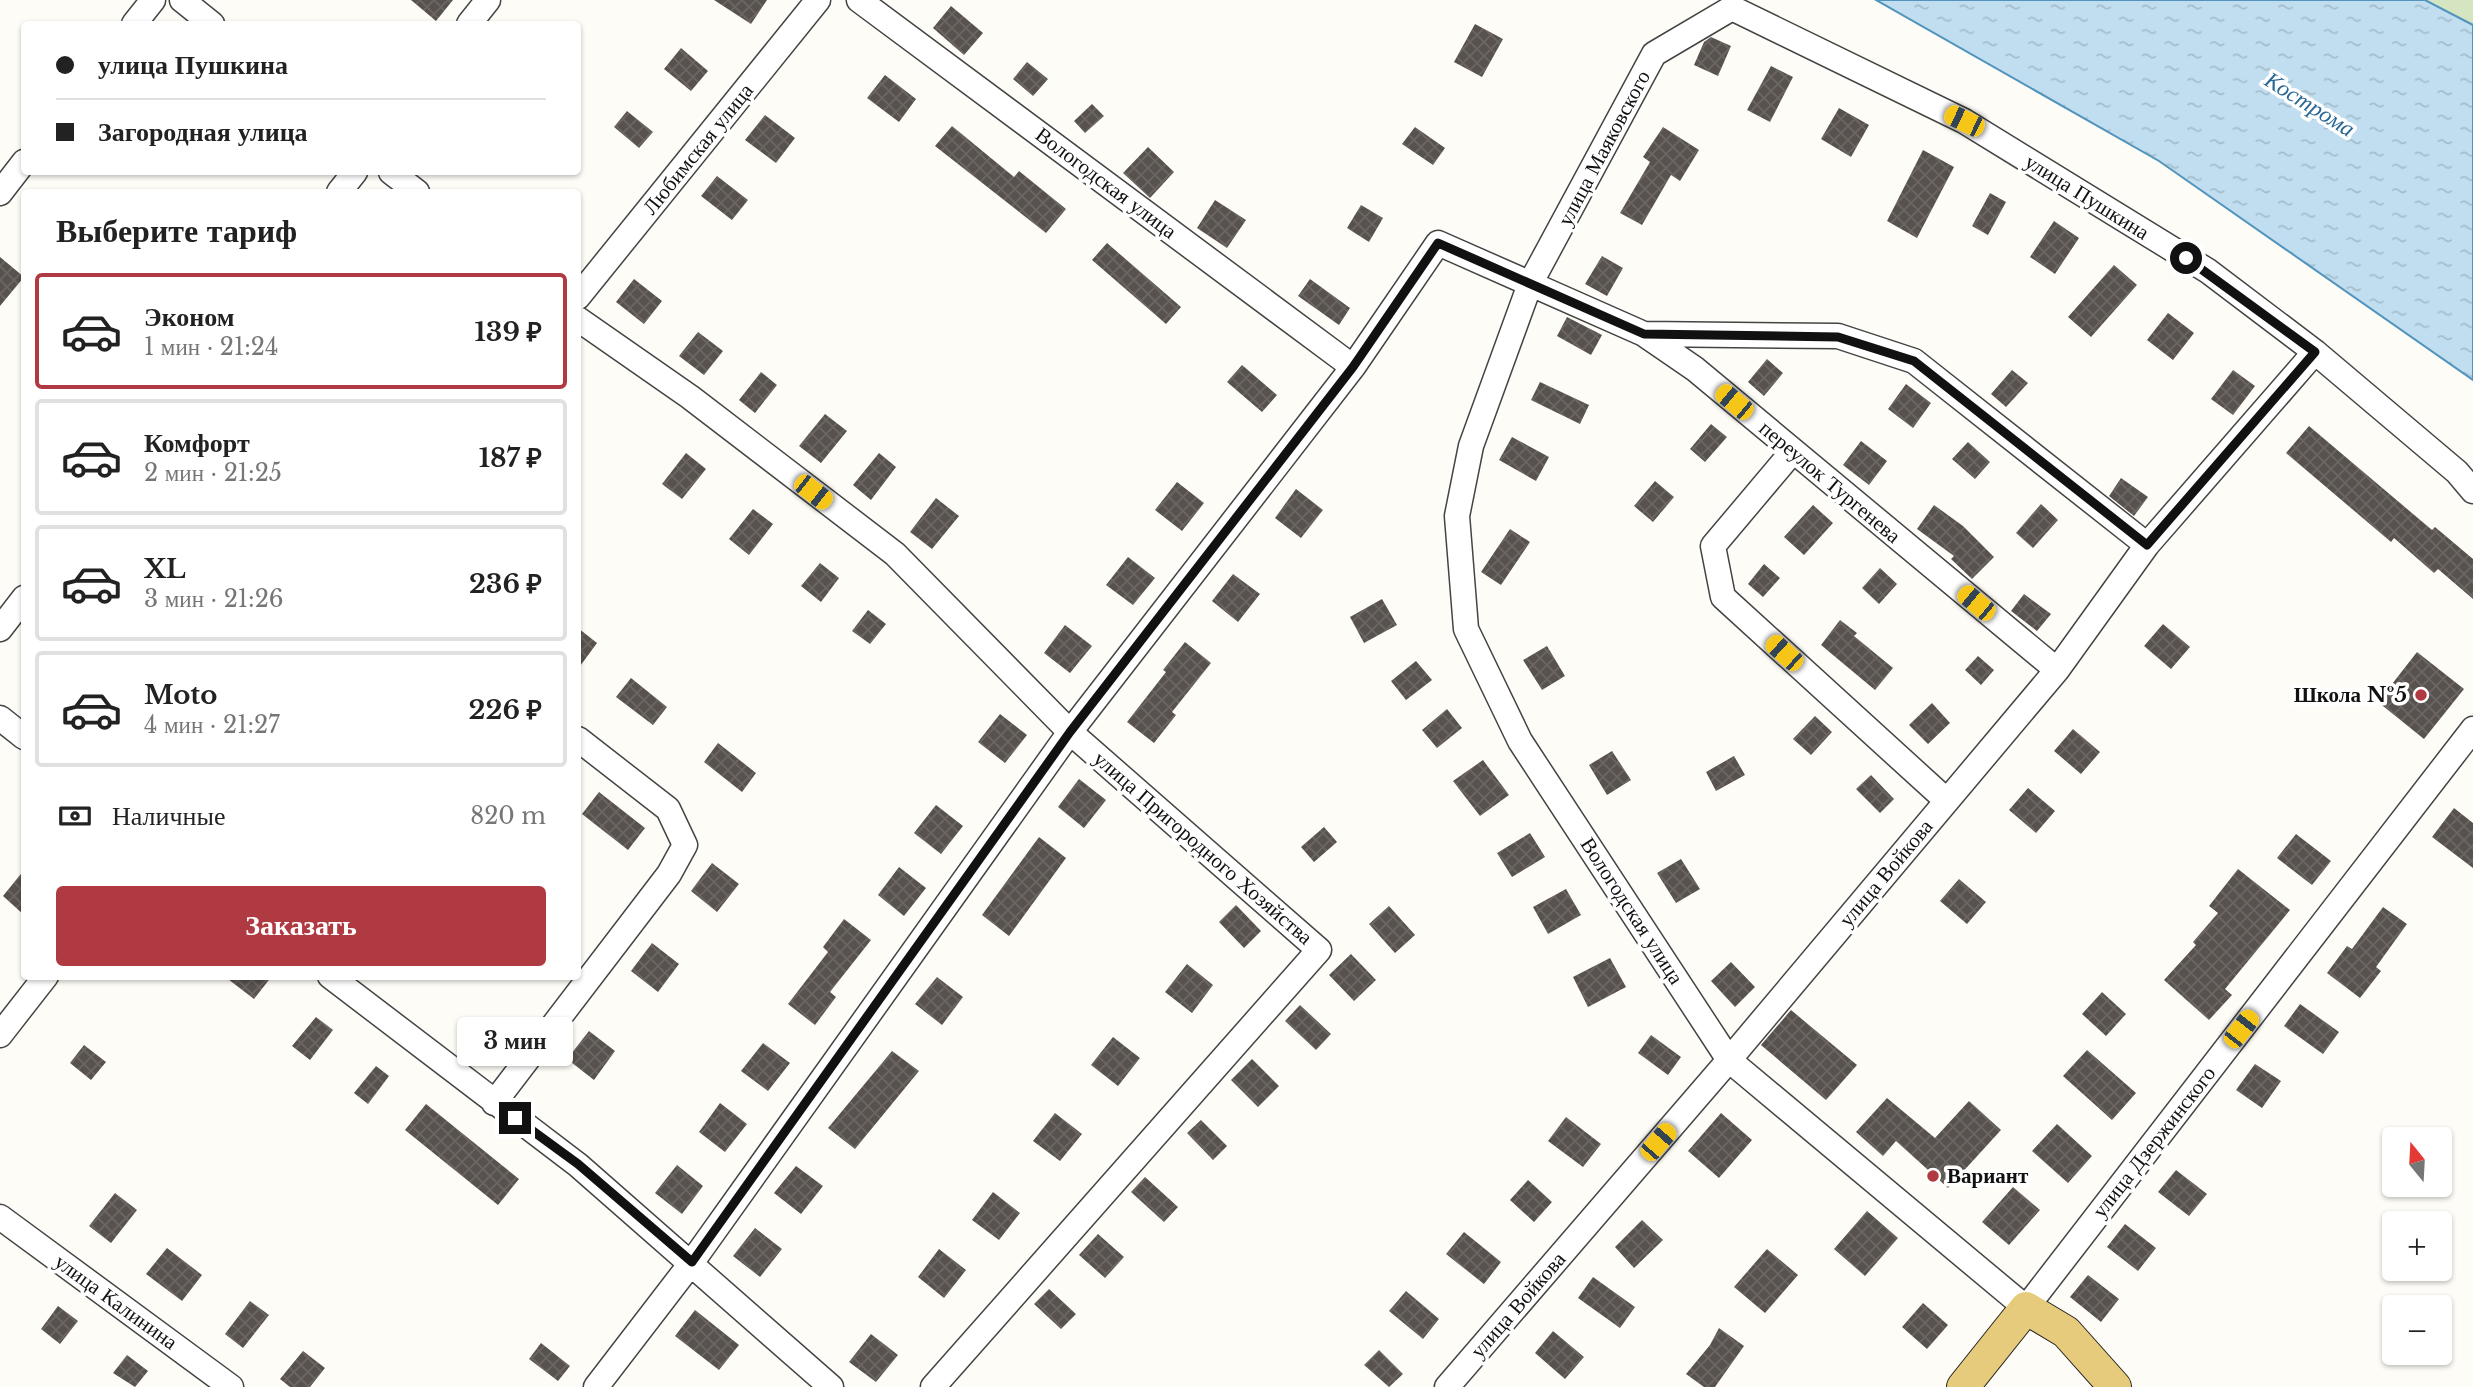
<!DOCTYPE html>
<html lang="ru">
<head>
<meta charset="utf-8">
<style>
	body { margin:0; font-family:"Libre Baskerville",serif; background:#f6f6f6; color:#222; height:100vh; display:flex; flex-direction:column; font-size:26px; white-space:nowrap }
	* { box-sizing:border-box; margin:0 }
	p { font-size:23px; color:#767676 }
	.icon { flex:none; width:38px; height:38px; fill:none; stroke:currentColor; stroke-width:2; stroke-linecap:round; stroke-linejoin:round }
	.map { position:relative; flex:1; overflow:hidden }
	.panel { position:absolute; left:21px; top:189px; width:560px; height:791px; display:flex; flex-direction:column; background:#fff; border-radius:7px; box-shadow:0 2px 5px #0004 }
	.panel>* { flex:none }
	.hud { position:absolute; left:21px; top:21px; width:560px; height:154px; border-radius:7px; box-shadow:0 2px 5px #0004; display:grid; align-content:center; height:154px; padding:0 35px; background:#fff }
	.needle { width:46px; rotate:342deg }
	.fabs { position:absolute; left:2382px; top:1127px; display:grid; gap:14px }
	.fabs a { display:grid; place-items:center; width:70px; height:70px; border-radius:7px; background:#fff; box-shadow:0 2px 5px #0004; font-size:35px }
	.end { position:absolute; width:32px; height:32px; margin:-16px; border:9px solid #111; background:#fff; box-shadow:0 0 0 4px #fff }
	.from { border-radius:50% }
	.bubble { position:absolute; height:49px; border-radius:7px; background:#fff; box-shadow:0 2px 5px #0004; font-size:23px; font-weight:700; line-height:49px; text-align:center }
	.car { position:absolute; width:21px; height:42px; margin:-21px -10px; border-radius:9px; box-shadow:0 0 5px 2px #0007; background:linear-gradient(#f5c518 24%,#345 0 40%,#f5c518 0 76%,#345 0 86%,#f5c518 0) }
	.hud b { display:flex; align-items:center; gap:24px; height:66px; font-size:26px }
	.hud b+b { border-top:2px solid #e0e0e0 }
	.hud i { width:18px; height:18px; background:#222 }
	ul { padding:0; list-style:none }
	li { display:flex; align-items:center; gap:21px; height:116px; margin:0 14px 10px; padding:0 21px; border:4px solid #e0e0e0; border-radius:7px }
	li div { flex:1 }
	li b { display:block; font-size:26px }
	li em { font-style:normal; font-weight:700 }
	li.on { border-color:#b03a41 }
	li>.icon { width:63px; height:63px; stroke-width:1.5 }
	h2 { padding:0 35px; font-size:32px; line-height:84px }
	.pay { display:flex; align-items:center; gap:18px; height:77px; padding:0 35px; font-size:26px }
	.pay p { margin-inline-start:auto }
	.primary-button { display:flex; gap:14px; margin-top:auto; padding:14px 35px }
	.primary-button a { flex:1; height:80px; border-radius:7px; background:#b03a41; color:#fff; font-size:28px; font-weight:700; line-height:80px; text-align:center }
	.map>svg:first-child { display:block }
	.grass { fill:#d5e5c2 }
	.water { fill:url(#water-ripples); stroke:#5194bd; stroke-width:2 }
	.building { fill:url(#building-cross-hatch) }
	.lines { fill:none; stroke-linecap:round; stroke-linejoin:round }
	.minor-casing { stroke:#444; stroke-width:27 }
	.major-casing { stroke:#222; stroke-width:34 }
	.minor { stroke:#fff; stroke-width:24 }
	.major { stroke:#e7cb7c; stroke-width:32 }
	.route { stroke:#111; stroke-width:9 }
	.poi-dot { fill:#b03a41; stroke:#fff; stroke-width:2.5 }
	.labels { text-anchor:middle; stroke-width:7; stroke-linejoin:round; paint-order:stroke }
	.street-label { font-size:21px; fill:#111; stroke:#fff }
	.poi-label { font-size:21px; font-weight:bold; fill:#111; stroke:#fff; text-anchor:end }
	.water-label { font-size:23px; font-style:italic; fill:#296794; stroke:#fff }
</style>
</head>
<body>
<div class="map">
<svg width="2473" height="1387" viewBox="0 0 2473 1387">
	<defs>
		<pattern id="water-ripples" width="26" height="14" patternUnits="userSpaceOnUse" patternTransform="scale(1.75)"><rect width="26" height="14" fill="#c0deef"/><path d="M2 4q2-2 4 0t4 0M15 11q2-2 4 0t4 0" fill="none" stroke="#a4bdcc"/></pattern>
		<pattern id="building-cross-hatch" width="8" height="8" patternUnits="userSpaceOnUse" patternTransform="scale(1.75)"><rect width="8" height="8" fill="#58524e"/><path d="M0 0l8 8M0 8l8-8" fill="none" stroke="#6b6663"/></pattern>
	</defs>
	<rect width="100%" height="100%" fill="#fefcf6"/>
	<path class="grass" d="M2425,0H2473V25Z"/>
	<path class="water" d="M1876,0H2425L2473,25V380L2159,161Z"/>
	<path class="building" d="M411,0H453L436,21Z
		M714,0H767L751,24Z
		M951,6L983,33L964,55L933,28Z
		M1475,24L1503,39L1482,77L1454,62Z
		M1711,37L1731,46L1718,76L1694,65L1704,42Z
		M681,48L708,71L691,91L664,69Z
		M1027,62L1048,79L1033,96L1013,79Z
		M1771,66L1793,77L1770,122L1747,110Z
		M885,75L916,99L899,122L867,98Z
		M1092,104L1104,116L1085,133L1074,121Z
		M1839,108L1869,125L1851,157L1821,139Z
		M627,111L653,132L639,148L614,127Z
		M765,115L795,138L776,163L745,140Z
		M952,126L1014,177L1019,171L1066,209L1046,233L935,146Z
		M1415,127L1445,148L1433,165L1402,144Z
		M1663,127L1699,150L1680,181L1671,175L1642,225L1620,213L1650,162L1643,157Z
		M1148,147L1174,172L1150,198L1123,173Z
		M1923,150L1954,167L1917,238L1887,221Z
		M717,176L748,200L732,220L701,196Z
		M1990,193L2006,202L1988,235L1972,226Z
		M1215,200L1246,220L1227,248L1197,228Z
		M1361,205L1383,218L1369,242L1347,228Z
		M2054,221L2079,238L2055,274L2030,257Z
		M1107,243L1181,307L1166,324L1092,260Z
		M1602,256L1623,268L1607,296L1585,284Z
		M0,257L24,277L0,306Z
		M2114,265L2137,285L2091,337L2068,317Z
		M634,279L662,301L644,324L616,302Z
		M1310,279L1350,308L1339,325L1298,296Z
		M2168,313L2194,333L2173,360L2147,340Z
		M1567,317L1602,335L1591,355L1557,336Z
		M698,332L723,351L704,375L679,356Z
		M1767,359L1783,373L1764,396L1748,382Z
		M1242,365L1277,395L1262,412L1227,382Z
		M2012,370L2028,383L2006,407L1991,394Z
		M2233,370L2255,386L2233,415L2211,399Z
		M761,372L777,385L755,413L739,400Z
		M1540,382L1589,405L1580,424L1531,400Z
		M1906,384L1931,403L1913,428L1888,409Z
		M825,414L847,431L821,463L799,446Z
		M1711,424L1727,437L1705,462L1690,449Z
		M2309,426L2432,530L2435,527L2473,559V599L2438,569L2434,573L2394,538L2391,542L2286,453Z
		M1512,437L1549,457L1536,481L1499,460Z
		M1861,441L1887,461L1869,485L1843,465Z
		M1968,442L1990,462L1975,479L1952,459Z
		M686,453L706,469L682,499L662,484Z
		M879,453L896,467L871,500L853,485Z
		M2121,478L2148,497L2134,516L2109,496Z
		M1655,481L1674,497L1653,522L1634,506Z
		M1177,482L1204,503L1182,531L1155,510Z
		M1296,489L1323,510L1301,538L1275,518Z
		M936,498L959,516L932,549L910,532Z
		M2041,504L2058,520L2033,548L2016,533Z
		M1813,505L1833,523L1804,555L1784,537Z
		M1934,505L1963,526L1994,557L1972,579L1951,559L1954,556L1917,529Z
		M753,509L773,524L749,555L729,539Z
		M1510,529L1530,542L1501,585L1481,572Z
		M1128,557L1155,578L1133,605L1106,585Z
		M820,563L839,578L821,602L801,586Z
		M1764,564L1780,578L1763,597L1748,584Z
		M1880,568L1897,584L1879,604L1862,588Z
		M1233,574L1260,594L1238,622L1212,601Z
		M2024,594L2051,614L2037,631L2011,611Z
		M1382,599L1397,625L1364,643L1350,617Z
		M868,610L886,624L870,644L852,631Z
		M1840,620L1857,633L1854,636L1893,668L1875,690L1821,645Z
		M2163,624L2190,647L2171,669L2144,646Z
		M1065,625L1092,646L1070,673L1044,653Z
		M578,628L597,643L578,669Z
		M1185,642L1211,663L1172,712L1176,715L1154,743L1127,722L1166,672L1163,670Z
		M1547,646L1565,676L1542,690L1523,660Z
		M2417,652L2464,689L2424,739L2378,702Z
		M1978,656L1994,670L1981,685L1965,670Z
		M1416,661L1432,680L1406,700L1391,681Z
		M631,678L667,707L653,725L616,697Z
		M1932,703L1950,723L1928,744L1909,725Z
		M1447,709L1462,728L1437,748L1422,730Z
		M1000,714L1027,735L1005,763L978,742Z
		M1815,716L1832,732L1811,755L1793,739Z
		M2073,729L2100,752L2081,774L2054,751Z
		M718,743L756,773L742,792L704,762Z
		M1612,751L1631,780L1607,795L1589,765Z
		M1734,756L1745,775L1716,791L1706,772Z
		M1483,760L1509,795L1480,816L1453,781Z
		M1871,775L1894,799L1880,813L1856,789Z
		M1079,779L1106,800L1084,828L1058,807Z
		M2028,788L2055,811L2036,833L2009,810Z
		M599,792L645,828L628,850L582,814Z
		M936,805L963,826L941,854L914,833Z
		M2454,808L2473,823V868L2432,837Z
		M1324,827L1337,842L1314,862L1301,847Z
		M1530,833L1545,857L1512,877L1497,853Z
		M2296,834L2331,861L2312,885L2277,858Z
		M1039,837L1066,858L1009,936L982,915Z
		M1681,859L1700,889L1676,903L1657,873Z
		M712,863L739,884L717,912L691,891Z
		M899,867L926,888L904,916L878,895Z
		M2238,869L2290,910L2225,989L2232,995L2209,1020L2164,980L2196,945L2193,942L2218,913L2209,906Z
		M24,870V915L3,896Z
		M1959,879L1986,902L1967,924L1940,901Z
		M1566,889L1581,915L1548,934L1533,907Z
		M1236,905L1261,931L1244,948L1219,922Z
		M1389,906L1415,935L1395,953L1369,924Z
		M2383,907L2407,924L2376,967L2381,971L2360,998L2327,973L2347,946L2352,949Z
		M844,919L871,940L830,992L836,997L815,1025L788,1004L828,952L823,947Z
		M652,943L679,964L658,992L631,971Z
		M1351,954L1376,980L1354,1001L1329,975Z
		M1610,958L1626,987L1588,1007L1573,977Z
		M1731,962L1755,987L1735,1007L1711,981Z
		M1187,964L1213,985L1192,1013L1165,992Z
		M224,976H272L254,999Z
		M937,977L963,997L942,1025L915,1004Z
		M2102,992L2126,1014L2106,1036L2082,1014Z
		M2300,1004L2339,1032L2323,1054L2284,1026Z
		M1300,1005L1331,1034L1316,1050L1285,1021Z
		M1791,1010L1857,1065L1826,1100L1761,1045Z
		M316,1017L333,1030L310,1060L292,1046Z
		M589,1031L615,1051L594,1080L567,1059Z
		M1651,1035L1681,1057L1668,1075L1638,1053Z
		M1113,1037L1140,1058L1118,1086L1091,1065Z
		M763,1043L790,1063L768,1091L741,1071Z
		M84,1045L106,1062L91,1080L70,1063Z
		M2087,1050L2136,1093L2112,1120L2063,1076Z
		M892,1051L919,1071L855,1149L828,1128Z
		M1252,1059L1279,1086L1258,1107L1231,1080Z
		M2255,1064L2281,1081L2262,1108L2236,1090Z
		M376,1066L389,1076L368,1104L354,1093Z
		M1887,1098L1935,1138L1969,1101L2001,1130L1948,1188L1896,1141L1883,1156L1856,1132Z
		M720,1103L747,1124L725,1152L699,1132Z
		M426,1104L519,1179L498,1205L405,1130Z
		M1055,1113L1082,1134L1060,1161L1033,1141Z
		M1721,1113L1752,1140L1719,1178L1688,1151Z
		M1566,1117L1601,1144L1583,1167L1548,1141Z
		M1201,1120L1227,1146L1213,1160L1187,1133Z
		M2057,1124L2092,1156L2068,1183L2032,1151Z
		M677,1165L703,1186L682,1214L655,1193Z
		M796,1166L823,1186L801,1214L774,1193Z
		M2176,1170L2207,1194L2189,1216L2158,1192Z
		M1145,1177L1178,1207L1164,1222L1131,1192Z
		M1528,1180L1552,1202L1534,1222L1510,1200Z
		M2013,1187L2040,1210L2009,1245L1982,1222Z
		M993,1192L1020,1213L999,1240L972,1220Z
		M115,1193L137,1210L111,1243L89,1226Z
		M1867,1211L1898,1238L1865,1276L1834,1249Z
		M1642,1220L1663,1240L1634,1268L1615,1247Z
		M2125,1224L2156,1248L2138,1271L2107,1247Z
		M755,1228L782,1249L760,1277L733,1256Z
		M1464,1232L1501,1262L1484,1284L1446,1254Z
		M1098,1234L1124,1257L1105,1278L1079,1255Z
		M167,1248L202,1275L182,1301L146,1274Z
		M939,1249L966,1270L944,1298L918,1277Z
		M1767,1249L1798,1275L1765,1313L1734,1287Z
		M2088,1275L2119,1299L2101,1322L2070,1297Z
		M1593,1277L1635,1307L1620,1328L1578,1298Z
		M1049,1289L1076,1314L1061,1329L1034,1304Z
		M1406,1291L1439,1319L1423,1339L1389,1311Z
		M250,1301L269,1315L243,1348L225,1334Z
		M1923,1303L1948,1325L1927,1349L1902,1327Z
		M58,1306L78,1321L60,1344L41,1329Z
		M695,1310L739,1345L719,1370L675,1336Z
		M1719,1328L1744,1346L1715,1387H1704L1686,1374L1710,1345Z
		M1553,1331L1584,1357L1565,1379L1535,1353Z
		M871,1334L898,1355L876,1382L849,1362Z
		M541,1343L570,1366L558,1381L529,1359Z
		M1379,1350L1403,1374L1389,1387L1364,1365Z
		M303,1351L325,1368L310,1387H290L280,1379Z
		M127,1355L148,1371L135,1387L113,1373Z"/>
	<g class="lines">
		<g class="minor-casing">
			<path id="minor" d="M182,0L212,24
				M859,0L1353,367
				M134,24L153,0
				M469,24L488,0
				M391,172L417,192
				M339,192L355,172
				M0,193L24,162
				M578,297L818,0
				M578,319L690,397L895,554L1070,732L1319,950L933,1387
				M1644,334L1838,336L1914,361L2147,545
				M1793,451L1713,546L1723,597L1947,801
				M2473,491L2457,472L2315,352L2208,271L1964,121L1732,8L1654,54L1530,284L1471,446L1457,516L1466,629L1520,741L1729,1060L2026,1308L2473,729
				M0,629L24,598
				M0,718L24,737
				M330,976L578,1165L831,1387
				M0,1035L46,976
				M494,1103L669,874L685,845L668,809L578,739
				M0,1217L231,1387
				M596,1387L692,1262L1070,732L1353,367L1438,243L1644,334L1695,369L2057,670
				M1447,1387L1729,1060L2057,670L2147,545L2315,352"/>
		</g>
		<g class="major-casing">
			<path id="major" d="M1963,1387L2026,1308L2066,1332L2115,1387"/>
		</g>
		<use href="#minor" class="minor"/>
		<use href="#major" class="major"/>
	</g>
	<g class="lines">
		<path class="route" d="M515,1118L578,1164L692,1262L1070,732L1353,367L1438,243L1644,334L1838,337L1914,361L2147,545L2315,352L2186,258"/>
	</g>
	<g class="poi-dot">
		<circle cx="2421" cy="695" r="7"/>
		<circle cx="1933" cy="1176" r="7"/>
	</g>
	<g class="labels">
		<g class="street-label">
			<text transform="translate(1604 148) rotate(-62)" y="7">улица Маяковского</text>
			<text transform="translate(698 149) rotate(-51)" y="7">Любимская улица</text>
			<text transform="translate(1106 183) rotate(37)" y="7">Вологодская улица</text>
			<text transform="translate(2087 197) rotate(32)" y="7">улица Пушкина</text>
			<text transform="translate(1830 482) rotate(40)" y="7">переулок Тургенева</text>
			<text transform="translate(1203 848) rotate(41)" y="7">улица Пригородного Хозяйства</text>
			<text transform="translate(1886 873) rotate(-50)" y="7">улица Войкова</text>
			<text transform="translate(1632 911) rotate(57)" y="7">Вологодская улица</text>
			<text transform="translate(2154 1142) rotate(-52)" y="7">улица Дзержинского</text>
			<text transform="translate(116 1302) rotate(36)" y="7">улица Калинина</text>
			<text transform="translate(1518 1305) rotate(-49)" y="7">улица Войкова</text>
		</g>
		<g class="poi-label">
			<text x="2407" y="702">Школа №5</text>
			<text x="1947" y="1183" text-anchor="start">Вариант</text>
		</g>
		<g class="water-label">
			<text transform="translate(2310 104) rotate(32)" y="8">Кострома</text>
		</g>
	</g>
</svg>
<div class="fabs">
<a><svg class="needle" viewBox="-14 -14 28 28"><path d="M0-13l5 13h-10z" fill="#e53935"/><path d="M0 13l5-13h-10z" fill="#767676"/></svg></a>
<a>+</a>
<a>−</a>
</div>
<i class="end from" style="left:2186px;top:258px"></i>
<i class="end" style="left:515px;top:1118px"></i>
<div class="bubble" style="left:457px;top:1017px;width:116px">3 мин</div>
<i class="car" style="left:1964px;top:121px;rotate:296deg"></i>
<i class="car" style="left:1734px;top:402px;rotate:310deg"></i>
<i class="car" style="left:813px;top:492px;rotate:128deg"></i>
<i class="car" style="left:1976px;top:603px;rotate:310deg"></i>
<i class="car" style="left:1784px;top:653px;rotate:312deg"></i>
<i class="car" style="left:2241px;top:1029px;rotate:38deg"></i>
<i class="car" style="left:1658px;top:1142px;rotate:41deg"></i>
<div class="hud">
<b><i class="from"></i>улица Пушкина</b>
<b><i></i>Загородная улица</b>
</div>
<section class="panel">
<h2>Выберите тариф</h2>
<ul>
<li class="on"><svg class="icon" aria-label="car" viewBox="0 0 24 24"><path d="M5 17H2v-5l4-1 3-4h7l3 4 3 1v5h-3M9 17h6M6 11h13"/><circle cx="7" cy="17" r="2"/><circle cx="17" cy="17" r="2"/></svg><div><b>Эконом</b><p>1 мин · 21:24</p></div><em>139 ₽</em></li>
<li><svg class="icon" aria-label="car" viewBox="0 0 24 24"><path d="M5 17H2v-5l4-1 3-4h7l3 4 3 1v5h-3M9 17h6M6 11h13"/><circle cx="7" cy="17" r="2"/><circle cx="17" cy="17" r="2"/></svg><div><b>Комфорт</b><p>2 мин · 21:25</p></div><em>187 ₽</em></li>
<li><svg class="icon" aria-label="car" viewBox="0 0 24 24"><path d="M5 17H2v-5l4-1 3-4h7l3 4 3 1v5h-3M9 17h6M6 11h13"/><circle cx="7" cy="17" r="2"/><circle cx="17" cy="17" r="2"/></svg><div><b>XL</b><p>3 мин · 21:26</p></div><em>236 ₽</em></li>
<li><svg class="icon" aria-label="car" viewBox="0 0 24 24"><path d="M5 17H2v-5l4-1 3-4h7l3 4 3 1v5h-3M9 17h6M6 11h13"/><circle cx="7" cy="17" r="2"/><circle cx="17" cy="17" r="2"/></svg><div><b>Moto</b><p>4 мин · 21:27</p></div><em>226 ₽</em></li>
</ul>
<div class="pay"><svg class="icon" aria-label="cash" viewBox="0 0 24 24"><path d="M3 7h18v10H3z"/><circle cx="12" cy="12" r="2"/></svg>Наличные<p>820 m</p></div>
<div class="primary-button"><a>Заказать</a></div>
</section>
</div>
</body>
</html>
